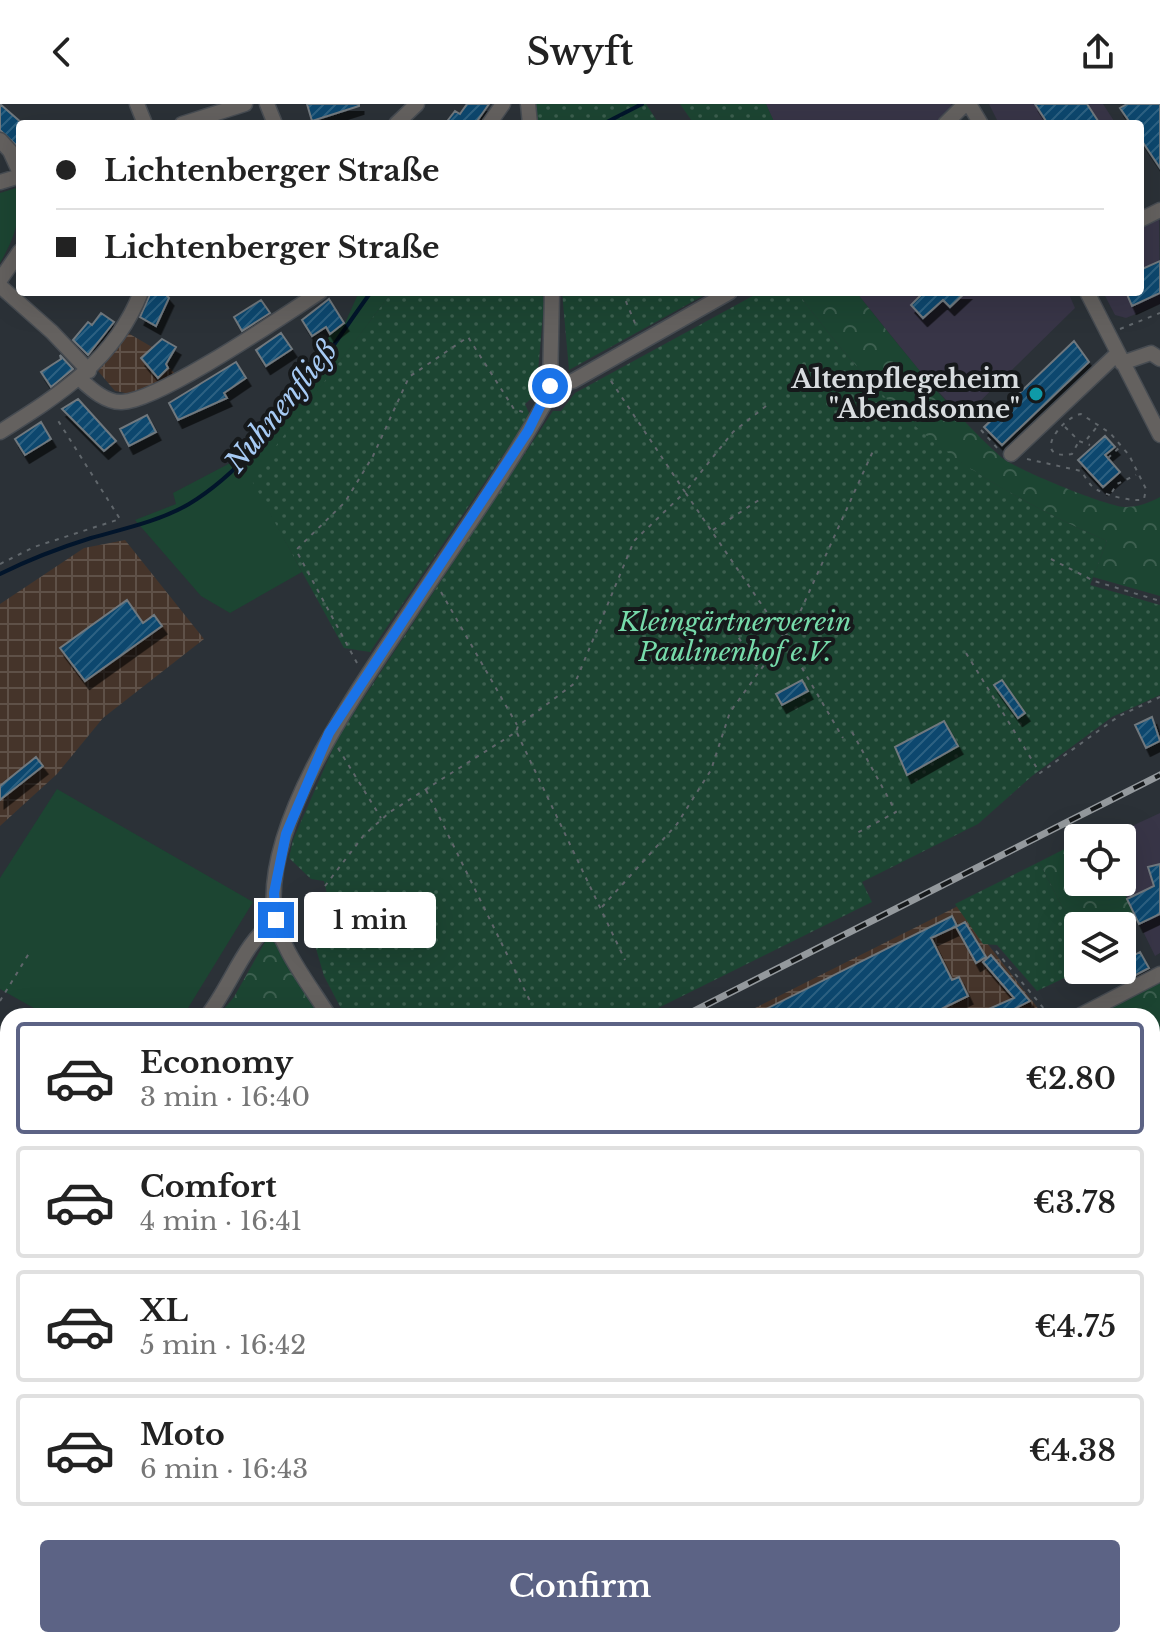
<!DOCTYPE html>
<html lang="en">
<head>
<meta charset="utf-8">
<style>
	body { margin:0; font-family:"Libre Baskerville",serif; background:#f6f6f6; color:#222; height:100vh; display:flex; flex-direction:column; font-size:30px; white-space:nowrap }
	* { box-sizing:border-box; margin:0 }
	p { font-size:26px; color:#767676 }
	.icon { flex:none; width:44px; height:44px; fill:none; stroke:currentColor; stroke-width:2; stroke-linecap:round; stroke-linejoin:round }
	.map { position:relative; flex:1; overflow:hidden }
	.drawer { position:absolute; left:0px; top:904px; width:1160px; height:640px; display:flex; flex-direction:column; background:#fff; border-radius:24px 24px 0 0; box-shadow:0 8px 32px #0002 }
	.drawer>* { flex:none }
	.banner { position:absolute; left:16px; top:16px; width:1128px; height:176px; border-radius:8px; box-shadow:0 8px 32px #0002; display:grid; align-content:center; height:176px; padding:0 40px; background:#fff }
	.tools { position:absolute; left:1064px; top:720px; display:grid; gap:16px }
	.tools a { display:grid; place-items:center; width:72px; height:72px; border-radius:8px; background:#fff; box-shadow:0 8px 32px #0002; font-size:40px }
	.end { position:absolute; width:36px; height:36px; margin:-18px; border:10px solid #1a73e8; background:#fff; box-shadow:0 0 0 4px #fff }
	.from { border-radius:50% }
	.bubble { position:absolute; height:56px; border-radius:8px; background:#fff; box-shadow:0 8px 32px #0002; font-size:26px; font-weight:600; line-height:56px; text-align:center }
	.banner b { display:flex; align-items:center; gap:28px; height:76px; font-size:30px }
	.banner b+b { border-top:2px solid #e0e0e0 }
	.banner i { width:20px; height:20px; background:#222 }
	ul { padding:14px 0 0; list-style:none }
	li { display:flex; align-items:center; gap:24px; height:112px; margin:0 16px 12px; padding:0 24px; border:4px solid #e0e0e0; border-radius:8px }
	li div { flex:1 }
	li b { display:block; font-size:30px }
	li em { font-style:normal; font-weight:600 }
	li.on { border-color:#5c6385 }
	li>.icon { width:72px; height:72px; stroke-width:1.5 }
	.action { display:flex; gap:16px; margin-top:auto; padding:16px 40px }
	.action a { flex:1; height:92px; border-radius:8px; background:#5c6385; color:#fff; font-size:32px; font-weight:600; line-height:92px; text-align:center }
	header { display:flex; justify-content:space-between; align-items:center; height:104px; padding:0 40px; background:#fff; font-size:36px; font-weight:600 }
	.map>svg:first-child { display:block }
	.commercial { fill:#383547 }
	.industrial { fill:url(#industrial-grid) }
	.grass { fill:#1c4532 }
	.forest { fill:url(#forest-crowns) }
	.garden { fill:url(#garden-dots) }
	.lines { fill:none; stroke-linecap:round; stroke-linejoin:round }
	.stream { stroke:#02152b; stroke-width:4 }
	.building { fill:url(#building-hatch); stroke:#70787e; stroke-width:2; filter:url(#shadow) }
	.minor-casing { stroke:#474c52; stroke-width:17 }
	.path { stroke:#60666b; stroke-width:2; stroke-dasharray:4 6; stroke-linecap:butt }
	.minor { stroke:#64615f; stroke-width:14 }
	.rail-casing { stroke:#94999d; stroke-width:7 }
	.rail { stroke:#16191b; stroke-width:4; stroke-dasharray:12; stroke-linecap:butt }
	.route { stroke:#1a73e8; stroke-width:10 }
	.culture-dot { fill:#0f9aa8; stroke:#16191b; stroke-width:3 }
	.labels { text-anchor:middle; stroke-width:8; stroke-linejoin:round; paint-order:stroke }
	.poi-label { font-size:26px; font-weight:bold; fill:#d8dcdf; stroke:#16191b; text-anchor:end }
	.park-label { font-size:26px; font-style:italic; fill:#76dbaa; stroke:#16191b }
	.water-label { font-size:28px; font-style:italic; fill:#a7cbf5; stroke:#16191b }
</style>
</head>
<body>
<header><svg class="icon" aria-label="back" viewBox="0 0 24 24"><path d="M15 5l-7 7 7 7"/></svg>Swyft<svg class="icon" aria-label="share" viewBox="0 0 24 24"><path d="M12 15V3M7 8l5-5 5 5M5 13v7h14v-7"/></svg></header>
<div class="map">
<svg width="1160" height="1544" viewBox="0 0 1160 1544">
	<defs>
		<pattern id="industrial-grid" width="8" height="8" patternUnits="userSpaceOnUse" patternTransform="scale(2)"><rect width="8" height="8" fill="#45342a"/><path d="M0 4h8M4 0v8" fill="none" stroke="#5f5148"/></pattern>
		<pattern id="forest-crowns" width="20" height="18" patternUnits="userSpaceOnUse" patternTransform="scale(2)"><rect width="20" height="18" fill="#1c4532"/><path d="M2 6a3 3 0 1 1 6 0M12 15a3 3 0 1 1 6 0" fill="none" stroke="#3c5f4f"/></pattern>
		<pattern id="garden-dots" width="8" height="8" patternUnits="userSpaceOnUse" patternTransform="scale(2)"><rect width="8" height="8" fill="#1c4532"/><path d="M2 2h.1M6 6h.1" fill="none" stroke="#3c5f4f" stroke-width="1.8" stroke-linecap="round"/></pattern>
		<pattern id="building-hatch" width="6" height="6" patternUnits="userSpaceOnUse" patternTransform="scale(2)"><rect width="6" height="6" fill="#0a476e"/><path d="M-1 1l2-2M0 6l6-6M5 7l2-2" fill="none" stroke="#2d6182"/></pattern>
		<filter id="shadow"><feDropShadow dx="4.5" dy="8" stdDeviation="0" flood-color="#0009"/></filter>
	</defs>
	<rect width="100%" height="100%" fill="#2b3137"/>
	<path class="commercial" d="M766,0H951L955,7L931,20H775Z
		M989,0H1103L1116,20H999Z
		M1159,113L1160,200L1126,214L1115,211L1103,188H1140V123Z
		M856,188H1068L1075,204L963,314L923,271Z
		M1160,709V849L1155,852L1119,778H1122V734H1106Z"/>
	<path class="industrial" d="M128,229L152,243L175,270L137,291L115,287L98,267Z
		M125,436L204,535L103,614L57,670L0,722V500L84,444Z
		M958,802L1044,912H739Z"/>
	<path class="grass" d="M16,84C23,112 14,135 0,159V89Z
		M359,188H392L252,375L302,468L230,509L201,492L135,416L176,400L173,389L234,357L330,231L345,219Z
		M57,685L253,798L185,909L177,912H48L0,885V774Z
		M0,959L8,961V1040L1,1046L8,1054L7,1095L0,1082Z
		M1160,1146V1350L1152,1334V1156Z
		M1153,1415L1160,1429V1544H1016L1021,1536H1152Z"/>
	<path class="forest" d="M797,188H856C902,245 947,304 1001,353C1015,365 1108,403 1125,403C1138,403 1149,399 1160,393V492L1093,473L1107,437C1052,413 973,372 927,333C878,291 836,240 797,188Z
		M1078,738V778H1119L1138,816L1122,824L1078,822V833L1039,758Z
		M265,838H273L279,843L319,912H218L234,893Z
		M1160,875V1023L1152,1014V912H1091Z"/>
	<path class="garden" d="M535,0H646L659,20H536Z
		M680,0H766L775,20H694Z
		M392,188H542L544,199L536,290L525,300L530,311L370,548L344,544L251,375Z
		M562,188H710L569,266Z
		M760,188H797C836,240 878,291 928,333C973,372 1052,413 1107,437L1090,481L1160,501V591L1112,613L1032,672L978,720L862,778L872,798L642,912H345L324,872L305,807L327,790L324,777L311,775L289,754L293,736L338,633L553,307H561L575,289Z
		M1039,758L1078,833L1081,866L1037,887L997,841L983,840L955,800Z
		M8,1123V1236L0,1240V1130Z
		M8,1270V1536H444L429,1544H0V1274Z"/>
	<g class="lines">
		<path class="stream" d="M603,20L642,0
			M0,470C30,455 59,444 91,434C123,425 160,417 189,400C265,354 319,259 371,188"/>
	</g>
	<path class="building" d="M0,0L23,20H20V45L0,26Z
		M307,0H359V2L312,17Z
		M467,0H489L475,20H445L455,7L460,10Z
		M1035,0H1087L1100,20H1048Z
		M1127,0H1160V64L1140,34V20H1131L1120,4Z
		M1160,157V189L1132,202L1126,188H1140V166Z
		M151,188H164L169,194L156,222L140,213Z
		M924,188H966L950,203L943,196L923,214L911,201Z
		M329,195L344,219L330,230L326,223L312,232L302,216Z
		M261,196L270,209L242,227L234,213Z
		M101,209L114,218L88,251L73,236L88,218L92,221Z
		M281,229L292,245L266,262L256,246Z
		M162,235L176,243L166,260L168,264L158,274L141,254Z
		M1074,237L1089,258L1002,341L984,323Z
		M60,251L73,265L51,283L41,268L61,255Z
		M236,258L246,274L224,289L227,294L178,316L169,299Z
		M78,295L116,337L104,347L62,305Z
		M147,311L156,328L129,342L120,325Z
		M41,318L51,335L25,351L15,335Z
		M1105,332L1115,343L1105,351L1120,368L1103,383L1078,356Z
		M127,496L143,519L154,511L162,522L85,577L60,544Z
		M802,576L808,587L782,601L776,590Z
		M1002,576L1025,609L1018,614L994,581Z
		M1152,613L1160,637L1146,644L1135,621Z
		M944,617L958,642L907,671L895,643Z
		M36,653L43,662L0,696V682Z
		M1160,760V810L1139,820L1127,795L1154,782L1148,763Z
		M952,812L957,822L931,834L952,876L959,873L968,892L927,912H752Z
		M965,818L986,853L976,859L956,823Z
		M1140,848L1149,864L1126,876L1122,858Z
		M991,851L1030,897L1000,912H973L1014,894L983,858Z"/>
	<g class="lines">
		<g class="minor-casing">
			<path id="minor" d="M137,0L145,20
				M267,0L275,20
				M528,0L530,20
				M969,0L981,20
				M182,20L245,0
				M396,20L417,0
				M489,20L503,0
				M945,20L965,0
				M0,36L10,47L20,69
				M0,78L20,72
				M1140,116L1160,106
				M0,176L20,147
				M0,182L52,228L89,267
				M1087,188L1160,331
				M1122,259L1151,249L1160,255
				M80,275C91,285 106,299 122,298C159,297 283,212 320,188
				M550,282L573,277L730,188
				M0,328C59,291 115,256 141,188
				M1011,350L1118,249
				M207,912C231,882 244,837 276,816
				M329,912C310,881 277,841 274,805C266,712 362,580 411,506C457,437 505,369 546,297L550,282L552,188
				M1079,912L1160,870
				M1152,1025L1160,1033
				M0,1122L8,1114
				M1152,1126L1160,1117
				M1152,1361L1160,1376
				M666,1536L671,1544
				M790,1536L795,1544
				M955,1536L961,1544
				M501,1544L516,1536"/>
		</g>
		<path class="path" d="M622,188L637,224
			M1120,225L1160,209
			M766,302L733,328L685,388L785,535L843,634
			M1065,323L1079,337L1090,341
			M981,326L999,346
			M1087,335L1096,324
			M1108,354L1121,342
			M1027,355L1081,367C1085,372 1088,379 1093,383C1100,390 1134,399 1144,395L1146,385L1129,351L1110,329L1081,310C1060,314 1030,357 1072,350L1079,337
			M1112,388L1117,380L1136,371
			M713,426L762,394
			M1051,455L1094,477L1160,497
			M0,460L34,443L120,415L57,315
			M441,488L517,621
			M728,517L760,567
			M966,549L1040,669L1119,612L1160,593
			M357,559L296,446L345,398L373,352L409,273L468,233L514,305L523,308
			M852,628L896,708L857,729
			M517,629L625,856
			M338,644L381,714
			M426,686L532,901
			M325,782L364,731L390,708L516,628L518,622L575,579L634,437L685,388L609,274
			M602,803L677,720L711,666L730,608L796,517L873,347
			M996,847L1050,912
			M0,897L31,846
			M0,1301L8,1298
			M1152,1489L1160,1485
			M0,1530L8,1529
			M101,1536L105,1544
			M251,1536L278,1544
			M276,1536L280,1544
			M347,1536L351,1544
			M468,1536L473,1544
			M846,1544L857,1536"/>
		<use href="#minor" class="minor"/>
		<g class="rail-casing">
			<path id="rail" d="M684,912L1160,671
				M0,1267L8,1263"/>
		</g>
		<use href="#rail" class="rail"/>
	</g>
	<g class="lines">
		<path class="route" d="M276,816L274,789L286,730L329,629L528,327L550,282"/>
	</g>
	<circle class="culture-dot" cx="1036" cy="290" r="8"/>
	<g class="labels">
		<g class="poi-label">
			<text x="1020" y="284">Altenpflegeheim<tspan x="1020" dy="30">"Abendsonne"</tspan></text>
		</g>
		<g class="park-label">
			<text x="735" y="527">Kleingärtnerverein<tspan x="735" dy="30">Paulinenhof e.V.</tspan></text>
		</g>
		<g class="water-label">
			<text transform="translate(281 302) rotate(-51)" y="10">Nuhnenfließ</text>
		</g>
	</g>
</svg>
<div class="tools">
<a><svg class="icon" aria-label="locate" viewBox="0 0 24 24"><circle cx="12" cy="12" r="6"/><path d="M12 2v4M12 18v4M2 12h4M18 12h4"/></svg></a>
<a><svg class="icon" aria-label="layers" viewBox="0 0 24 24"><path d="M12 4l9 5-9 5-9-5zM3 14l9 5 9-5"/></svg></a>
</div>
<i class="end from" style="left:550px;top:282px"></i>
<i class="end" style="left:276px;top:816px"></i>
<div class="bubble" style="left:304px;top:788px;width:132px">1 min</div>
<div class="banner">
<b><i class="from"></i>Lichtenberger Straße</b>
<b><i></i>Lichtenberger Straße</b>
</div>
<section class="drawer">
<ul>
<li class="on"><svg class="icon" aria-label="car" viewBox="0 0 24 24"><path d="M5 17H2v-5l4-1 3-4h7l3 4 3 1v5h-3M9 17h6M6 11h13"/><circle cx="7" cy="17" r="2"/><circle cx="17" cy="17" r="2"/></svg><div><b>Economy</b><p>3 min · 16:40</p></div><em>€2.80</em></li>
<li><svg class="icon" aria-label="car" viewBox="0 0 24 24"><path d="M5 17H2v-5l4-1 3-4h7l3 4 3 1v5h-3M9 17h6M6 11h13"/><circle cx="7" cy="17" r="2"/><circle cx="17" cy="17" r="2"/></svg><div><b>Comfort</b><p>4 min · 16:41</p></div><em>€3.78</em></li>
<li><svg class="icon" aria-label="car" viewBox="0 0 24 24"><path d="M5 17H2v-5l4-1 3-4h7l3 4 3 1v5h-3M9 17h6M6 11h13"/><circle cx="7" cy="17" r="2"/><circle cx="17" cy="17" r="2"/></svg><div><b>XL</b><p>5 min · 16:42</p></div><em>€4.75</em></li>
<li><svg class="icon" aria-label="car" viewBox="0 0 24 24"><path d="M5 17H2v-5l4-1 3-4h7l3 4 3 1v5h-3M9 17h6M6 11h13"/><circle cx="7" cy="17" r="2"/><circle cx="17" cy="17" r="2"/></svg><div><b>Moto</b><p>6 min · 16:43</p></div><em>€4.38</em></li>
</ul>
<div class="action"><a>Confirm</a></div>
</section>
</div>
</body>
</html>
